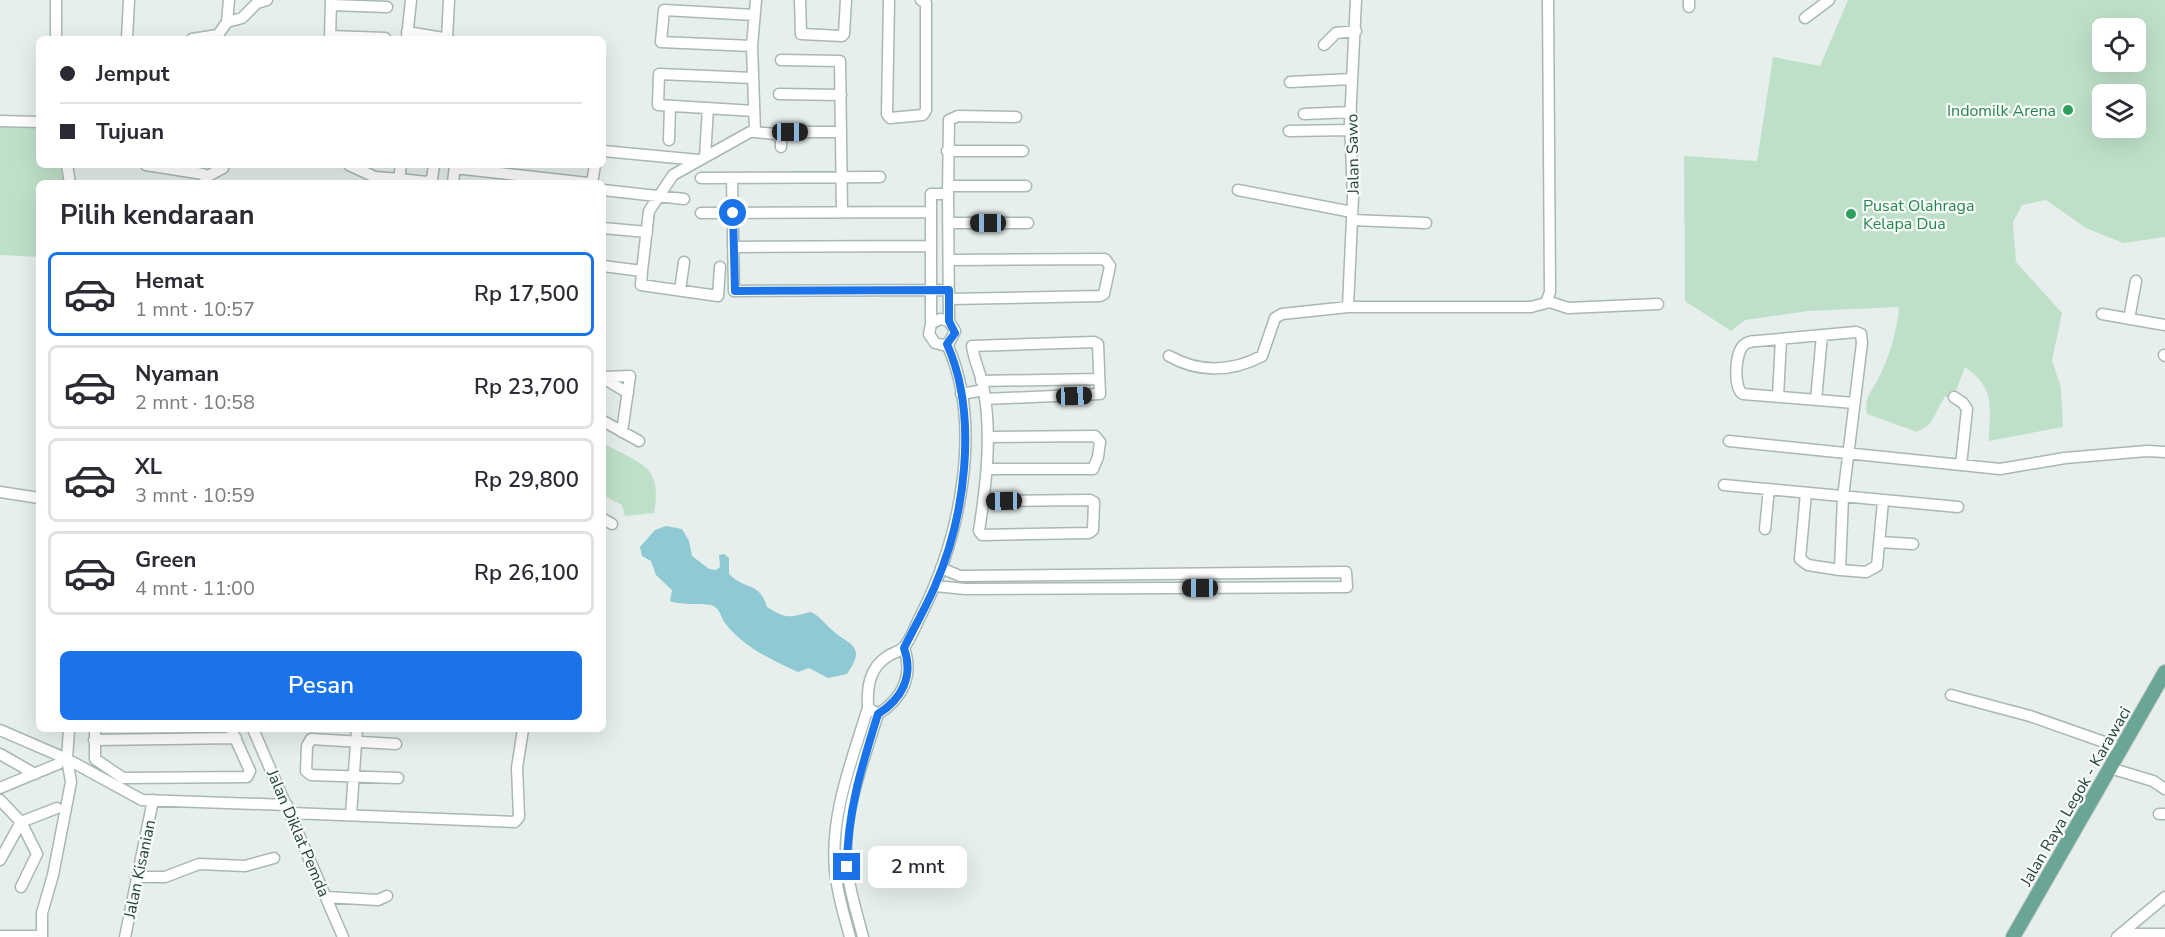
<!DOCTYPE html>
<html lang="id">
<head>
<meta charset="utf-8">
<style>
	body { margin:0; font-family:"Nunito Sans",sans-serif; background:#f7f7f7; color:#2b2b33; height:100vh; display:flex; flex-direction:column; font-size:22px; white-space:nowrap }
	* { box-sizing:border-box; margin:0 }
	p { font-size:20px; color:#7c7c81 }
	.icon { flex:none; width:33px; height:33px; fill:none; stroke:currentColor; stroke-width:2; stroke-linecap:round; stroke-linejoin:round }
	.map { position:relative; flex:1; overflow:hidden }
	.panel { position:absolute; left:36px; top:180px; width:570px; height:552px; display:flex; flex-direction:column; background:#fff; border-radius:9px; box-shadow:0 6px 24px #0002 }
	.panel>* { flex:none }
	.guide { position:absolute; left:36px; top:36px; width:570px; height:132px; border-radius:9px; box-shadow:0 6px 24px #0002; display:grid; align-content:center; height:132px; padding:0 24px; background:#fff }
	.tools { position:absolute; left:2092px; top:18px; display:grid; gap:12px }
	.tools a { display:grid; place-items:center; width:54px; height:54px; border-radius:9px; background:#fff; box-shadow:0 6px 24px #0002; font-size:30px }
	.end { position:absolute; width:27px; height:27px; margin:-14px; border:8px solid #1a73e8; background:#fff; box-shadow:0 0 0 3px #fff }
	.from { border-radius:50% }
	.bubble { position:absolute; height:42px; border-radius:9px; background:#fff; box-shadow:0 6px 24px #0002; font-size:20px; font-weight:600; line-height:42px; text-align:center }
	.car { position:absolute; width:18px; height:36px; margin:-18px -9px; border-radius:8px; box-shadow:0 0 4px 2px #0007; background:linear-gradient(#222 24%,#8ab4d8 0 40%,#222 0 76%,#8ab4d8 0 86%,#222 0) }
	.guide b { display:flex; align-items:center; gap:21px; height:57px; font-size:22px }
	.guide b+b { border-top:2px solid #e1e1e2 }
	.guide i { width:15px; height:15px; background:#2b2b33 }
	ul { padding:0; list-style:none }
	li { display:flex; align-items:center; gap:18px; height:84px; margin:0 12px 9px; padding:0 12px; border:3px solid #e1e1e2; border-radius:9px }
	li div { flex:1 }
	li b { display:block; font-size:22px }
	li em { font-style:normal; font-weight:600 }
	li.on { border-color:#1a73e8 }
	li>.icon { width:54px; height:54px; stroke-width:1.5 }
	h2 { padding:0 24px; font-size:27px; line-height:72px }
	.button { display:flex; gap:12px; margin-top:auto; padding:12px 24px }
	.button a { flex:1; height:69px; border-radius:9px; background:#1a73e8; color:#fff; font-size:24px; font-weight:600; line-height:69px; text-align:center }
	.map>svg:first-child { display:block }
	.green { fill:#bfe0c8; fill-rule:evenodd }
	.water { fill:#8ec9d4 }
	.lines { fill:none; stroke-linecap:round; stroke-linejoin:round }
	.minor-casing { stroke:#a8b8b2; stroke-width:13 }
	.major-casing { stroke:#c2cac8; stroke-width:16 }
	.minor { stroke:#fff; stroke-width:10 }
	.major { stroke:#6aa596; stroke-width:14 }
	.route { stroke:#1a73e8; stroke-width:8 }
	.leisure-dot { fill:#2e9e5b; stroke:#f7fbf9; stroke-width:2 }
	.labels { text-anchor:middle; stroke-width:4.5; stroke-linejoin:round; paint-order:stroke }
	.leisure-label { font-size:16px; fill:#27864d; stroke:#f7fbf9; text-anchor:end }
	.street-label { font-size:16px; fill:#24423a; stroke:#f7fbf9 }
</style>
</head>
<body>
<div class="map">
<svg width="2165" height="937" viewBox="0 0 2165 937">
	<rect width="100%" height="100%" fill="#e6efeb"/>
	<path class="green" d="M1848,0H2165V237L2123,243L2086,228L2046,200L2022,205L2013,222L2016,262L2062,313L2052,360L2061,388L2063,427L1989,441C1989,406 1997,390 1965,367L1953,398L1945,396L1930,424L1917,432L1867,414C1863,396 1874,390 1880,375C1890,354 1897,331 1899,307L1808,311L1745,320L1731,331L1685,301L1684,156L1757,161L1773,57L1820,66ZM2103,28H2136V62H2103ZM2103,94H2136V128H2103Z
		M0,116L39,118V165H63L65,183H39V257L0,255Z
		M603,443C641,465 663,464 654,513L625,516L622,505L603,495Z"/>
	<path class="water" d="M666,526L682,529L689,541L692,556L709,569L716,570L720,567L719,555L724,554L729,558V574C746,591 759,581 767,607C788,620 789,617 811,612C821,617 825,624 832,630C850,646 867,645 847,674L828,678L809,668L798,672C773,661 742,646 725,623C721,618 721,611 715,607C707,601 686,607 670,601L672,590L656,575L651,561L642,556L640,547L655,530Z"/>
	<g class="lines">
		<g class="minor-casing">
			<path id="minor" d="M800,0L801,34L842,36L844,34L846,0
				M889,0L887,114L890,118L923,115L926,110V3L921,0
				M1689,0V7
				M331,5L387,7
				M1805,18L1829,0
				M227,22L229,0
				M407,32L449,39
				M330,36L385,38
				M407,38L411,0
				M56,39V0
				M127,39L129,0
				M192,39L218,35L227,22L242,18L257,3L267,0
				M330,39L331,0
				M447,39L449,0
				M1324,45L1336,33L1356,31
				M752,46L661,42L664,10L754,15
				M781,60L840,61L842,212
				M753,78L659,74L658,105L754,111
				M1290,82L1352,79
				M779,94L841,95
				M1304,114L1351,112
				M0,121L39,122
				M1289,131L1351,130
				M755,132L775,134L781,138V147
				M790,132H841
				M669,140L670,106
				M603,151L699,160
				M947,151H1023
				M705,157L708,108
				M67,165L70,183
				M146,165L203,174L208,183
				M349,165L375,177L399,179
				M401,165L399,179L427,182L432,179L434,165
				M455,168L588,183
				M206,177L223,168
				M701,178L880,177
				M732,178L734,291L949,290
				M453,183L455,165
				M592,183L595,165
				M948,186H1026
				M603,190L684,199
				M1238,190L1352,212
				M948,194L949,120L958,116L1016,117
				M701,213L930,212
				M1352,220L1426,223
				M948,223H1028
				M603,228L647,232
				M733,247L931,246
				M949,260L1105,259L1110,266L1104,294L1100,296L949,299
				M603,266L642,271L649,211L673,175L750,132H755L752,46L756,0
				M642,271L641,285L718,296L720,267
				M680,290L684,262
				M1547,301L1568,308L1658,304
				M1348,307L1353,197L1350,122L1356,0
				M2102,314L2165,325
				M2129,319L2136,281
				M931,324V194H948L949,321L955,331L949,343L943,345L935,343L929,334L931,324L940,319L949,321
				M2164,355L2165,356
				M1169,356C1199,373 1232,372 1262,356L1275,318L1282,314L1348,307H1531L1546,303L1550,292L1548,0
				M603,377L630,376L622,432
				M603,378L628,393
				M981,381L1099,379
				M961,394L984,390
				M1778,397L1781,339
				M1954,397L1963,403L1967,409L1961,465
				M1816,400L1822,335
				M1854,403L1743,394C1733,388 1735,352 1744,345C1747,342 1753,341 1757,341L1856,332L1861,334L1862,343L1843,497L1840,570L1866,572L1877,566L1883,501
				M603,421L639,441
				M1729,441L2000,469L2065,458L2147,451L2165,452
				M987,469H1093L1098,457L1100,442L1095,436L988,437
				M1724,485L1958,507
				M0,492L39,498
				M1806,493L1800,559L1808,565L1840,570
				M984,501L1090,500L1094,502L1093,530L1089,533L982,535L979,531C986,486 992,437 984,391C982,376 974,361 972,346L1094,342L1098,344L1100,394L985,399
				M603,519L612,524
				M1765,529L1769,489
				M1880,542L1913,544
				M936,586L965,589L1347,587L1346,572L960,576L941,568
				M904,648C914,676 902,699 878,714L868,708C867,687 869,668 888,656C893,653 900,651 904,647C911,639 916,624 921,615C960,538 984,426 947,344
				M1951,695L2030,716L2121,748
				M95,729V759L123,778L247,777L250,771L231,729
				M253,729L343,937
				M0,730L67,759L142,800L287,805
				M94,740L236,738
				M396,744L311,739L307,746L306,771L311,775L398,778
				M0,754L35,774
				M2110,768L2153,781L2165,789
				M0,788L58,764
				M0,800L21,822L37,854L21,887
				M291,813L515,822L519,817L517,768L523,729
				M2159,814H2165
				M351,815L357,729
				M0,860L21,822L57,808
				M136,877H165L199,864L245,866L274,858
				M326,897L378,900L387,896
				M2120,934H2165
				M0,936H42
				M42,937V913L53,875L71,782L67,759L69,729
				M125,937L153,800
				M850,937C844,915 837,893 835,870C830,815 852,760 868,708
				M863,937C857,914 850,892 847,869C841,816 863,763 878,714
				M2117,937L2165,897"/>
		</g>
		<g class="major-casing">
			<path id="major" d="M2013,937L2165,672"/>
		</g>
		<use href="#minor" class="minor"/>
		<use href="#major" class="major"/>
	</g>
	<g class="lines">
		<path class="route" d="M733,213L735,291L949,290V321L955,333L947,344C979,416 965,517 935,586C926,607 914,628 904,648C914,676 902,699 878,714C862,765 847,813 847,867"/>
	</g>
	<g class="leisure-dot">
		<circle cx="2068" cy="110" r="6"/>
		<circle cx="1851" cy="214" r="6"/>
	</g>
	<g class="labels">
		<g class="leisure-label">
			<text x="2056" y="116">Indomilk Arena</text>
			<text x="1863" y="211" text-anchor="start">Pusat Olahraga<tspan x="1863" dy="18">Kelapa Dua</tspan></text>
		</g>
		<g class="street-label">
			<text transform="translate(1352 154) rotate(-91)" y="6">Jalan Sawo</text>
			<text transform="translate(2075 796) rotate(-60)" y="6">Jalan Raya Legok - Karawaci</text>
			<text transform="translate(299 833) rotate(67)" y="6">Jalan Diklat Pemda</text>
			<text transform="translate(139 869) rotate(-78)" y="6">Jalan Kisanian</text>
		</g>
	</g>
</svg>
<div class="tools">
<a><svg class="icon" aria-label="locate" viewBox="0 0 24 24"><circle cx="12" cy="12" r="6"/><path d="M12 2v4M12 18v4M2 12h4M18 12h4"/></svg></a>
<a><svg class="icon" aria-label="layers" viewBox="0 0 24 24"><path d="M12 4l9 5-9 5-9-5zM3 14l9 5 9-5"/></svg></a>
</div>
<i class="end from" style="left:733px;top:213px"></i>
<i class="end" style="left:847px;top:867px"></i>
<div class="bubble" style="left:868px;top:846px;width:99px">2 mnt</div>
<i class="car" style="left:790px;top:132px;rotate:90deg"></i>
<i class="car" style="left:988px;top:223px;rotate:270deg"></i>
<i class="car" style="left:1074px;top:396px;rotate:88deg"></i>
<i class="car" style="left:1004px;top:501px;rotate:269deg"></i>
<i class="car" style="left:1200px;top:588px;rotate:270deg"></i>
<div class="guide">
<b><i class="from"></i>Jemput</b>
<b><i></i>Tujuan</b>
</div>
<section class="panel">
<h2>Pilih kendaraan</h2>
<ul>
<li class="on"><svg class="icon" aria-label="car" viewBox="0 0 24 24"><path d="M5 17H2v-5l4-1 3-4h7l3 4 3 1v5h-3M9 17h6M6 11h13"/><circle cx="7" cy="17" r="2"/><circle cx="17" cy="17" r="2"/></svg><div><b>Hemat</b><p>1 mnt · 10:57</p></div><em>Rp 17,500</em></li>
<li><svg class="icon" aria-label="car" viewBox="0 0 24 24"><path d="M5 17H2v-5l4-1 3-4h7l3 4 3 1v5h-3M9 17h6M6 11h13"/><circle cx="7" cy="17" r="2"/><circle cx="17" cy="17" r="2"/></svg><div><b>Nyaman</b><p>2 mnt · 10:58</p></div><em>Rp 23,700</em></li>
<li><svg class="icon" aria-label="car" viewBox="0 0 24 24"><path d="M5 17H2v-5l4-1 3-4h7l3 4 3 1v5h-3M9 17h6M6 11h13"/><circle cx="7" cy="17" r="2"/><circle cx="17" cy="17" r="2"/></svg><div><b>XL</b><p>3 mnt · 10:59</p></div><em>Rp 29,800</em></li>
<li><svg class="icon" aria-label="car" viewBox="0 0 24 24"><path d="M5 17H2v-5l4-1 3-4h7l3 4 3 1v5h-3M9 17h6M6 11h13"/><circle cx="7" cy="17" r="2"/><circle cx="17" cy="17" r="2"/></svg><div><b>Green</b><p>4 mnt · 11:00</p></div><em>Rp 26,100</em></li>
</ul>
<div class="button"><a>Pesan</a></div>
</section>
</div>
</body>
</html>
